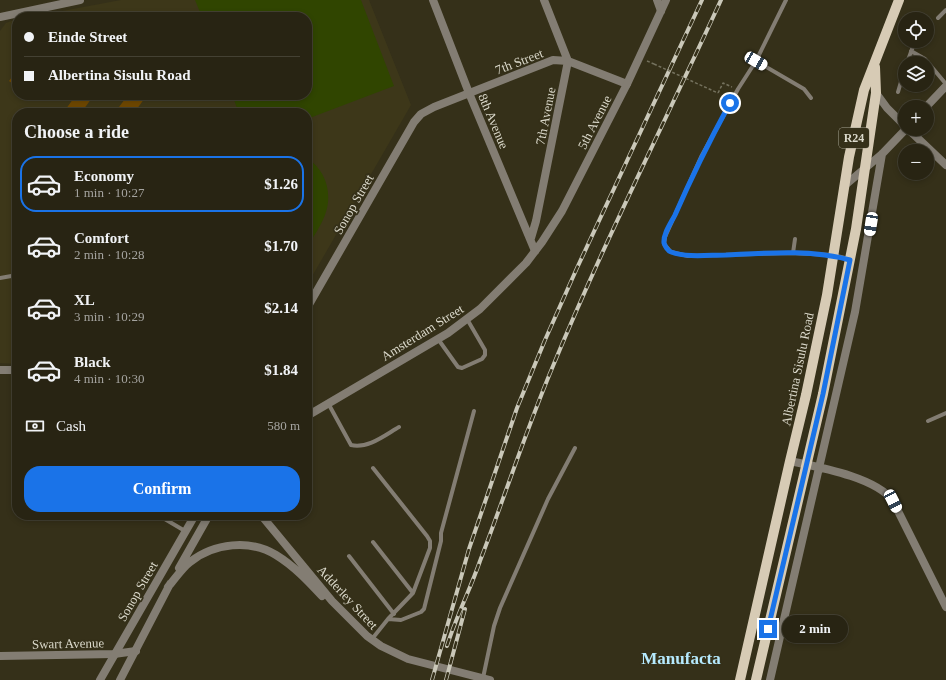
<!DOCTYPE html>
<html lang="en">
<head>
<meta charset="utf-8">
<style>
	body { margin:0; font-family:"Times New Roman",serif; background:#343021; color:#f1f3f6; height:100vh; display:flex; flex-direction:column; font-size:15px; white-space:nowrap }
	* { box-sizing:border-box; margin:0 }
	p { font-size:13px; color:#a5a4a0 }
	.icon { flex:none; width:22px; height:22px; fill:none; stroke:currentColor; stroke-width:2; stroke-linecap:round; stroke-linejoin:round }
	.map { position:relative; flex:1; overflow:hidden }
	.side { position:absolute; left:12px; top:108px; width:300px; height:412px; display:flex; flex-direction:column; background:#282413; border-radius:16px; box-shadow:0 2px 6px #0003,0 0 0 1px #444133 }
	.side>* { flex:none }
	.top-card { position:absolute; left:12px; top:12px; width:300px; height:88px; border-radius:16px; box-shadow:0 2px 6px #0003,0 0 0 1px #444133; display:grid; align-content:center; height:88px; padding:0 12px; background:#282413 }
	.buttons { position:absolute; left:898px; top:12px; display:grid; gap:8px }
	.buttons a { display:grid; place-items:center; width:36px; height:36px; border-radius:50%; background:#282413; box-shadow:0 2px 6px #0003,0 0 0 1px #444133; font-size:20px }
	.end { position:absolute; width:18px; height:18px; margin:-9px; border:5px solid #1a73e8; background:#fff; box-shadow:0 0 0 2px #fff }
	.from { border-radius:50% }
	.bubble { position:absolute; height:28px; border-radius:14px; background:#282413; box-shadow:0 2px 6px #0003,0 0 0 1px #444133; font-size:13px; font-weight:600; line-height:28px; text-align:center }
	.car { position:absolute; width:12px; height:24px; margin:-12px -6px; border-radius:5px; box-shadow:0 0 3px 1px #0007; background:linear-gradient(#fff 24%,#345 0 40%,#fff 0 76%,#345 0 86%,#fff 0) }
	.top-card b { display:flex; align-items:center; gap:14px; height:38px; font-size:15px }
	.top-card b+b { border-top:1px solid #444133 }
	.top-card i { width:10px; height:10px; background:#f1f3f6 }
	ul { padding:0; list-style:none }
	li { display:flex; align-items:center; gap:12px; height:56px; margin:0 8px 6px; padding:0 4px; border:2px solid transparent; border-radius:16px }
	li div { flex:1 }
	li b { display:block; font-size:15px }
	li em { font-style:normal; font-weight:600 }
	li.selected { border-color:#1a73e8 }
	li>.icon { width:36px; height:36px; stroke-width:1.5 }
	h2 { padding:0 12px; font-size:18px; line-height:48px }
	.pay { display:flex; align-items:center; gap:10px; height:44px; padding:0 12px; font-size:15px }
	.pay p { margin-inline-start:auto }
	.action { display:flex; gap:8px; margin-top:auto; padding:8px 12px }
	.action a { flex:1; height:46px; border-radius:16px; background:#1a73e8; color:#fff; font-size:16px; font-weight:600; line-height:46px; text-align:center }
	.map>svg:first-child { display:block }
	.built { fill:#3d3719 }
	.green { fill:#304500 }
	.building { fill:#714900 }
	.lines { fill:none; stroke-linecap:round; stroke-linejoin:round }
	.path { stroke:#74715d; stroke-width:1.5; stroke-dasharray:3 2; stroke-linecap:butt }
	.service { stroke:#837d73; stroke-width:4 }
	.minor { stroke:#837d73; stroke-width:8 }
	.tertiary { stroke:#837d73; stroke-width:8 }
	.primary { stroke:#d7cbb5; stroke-width:10 }
	.rail-casing { stroke:#cac8b9; stroke-width:4 }
	.rail { stroke:#353019; stroke-width:2.5; stroke-dasharray:8; stroke-linecap:butt }
	.path-bridge { stroke:#74715d; stroke-width:1.5; stroke-dasharray:3 2; stroke-linecap:butt }
	.route { stroke:#1a73e8; stroke-width:5 }
	.labels { text-anchor:middle; stroke-width:3.5; stroke-linejoin:round; paint-order:stroke }
	.shield { fill:#353019; stroke:#a9a696; stroke-width:1 }
	.shield-label { font-size:12px; font-weight:bold; fill:#dbd9cb }
	.street-label { font-size:13px; fill:#dbd9cb; stroke:#353019 }
	.district-label { font-size:17px; font-weight:bold; fill:#b6eafe; stroke:#353019 }
</style>
</head>
<body>
<div class="map">
<svg width="946" height="680" viewBox="0 0 946 680">
	<rect width="100%" height="100%" fill="#353019"/>
	<path class="built" d="M121,0H369L411,105L307,285V113H17V364L0,363V31L6,23L17,19V95H307V17H30Z"/>
	<path class="green" d="M195,0H361L394,86L307,119V113H239L232,95H307V17H202Z
		M307,158C326,170 333,194 325,215C321,226 313,237 307,247Z"/>
	<path class="building" d="M17,70V87L9,81Z
		M76,95H94L81,113H63Z
		M128,95H147L134,113H127L119,107Z"/>
	<g class="lines">
		<path class="path" d="M647,61L654,64
			M718,93L723,83L732,87"/>
		<path class="service" d="M786,0L756,61L738,89L701,157L665,237L664,244L671,252L688,256L790,253L833,255L849,259
			M938,18L946,10
			M911,51L925,59L946,84
			M756,61L804,89L811,98
			M907,63L915,41
			M898,92L905,68
			M793,253L795,239
			M0,278L17,275
			M438,339L458,367L462,368L482,359L485,355V350L467,319
			M328,403L351,445C368,449 385,435 399,427
			M928,421L946,413
			M158,515L185,531
			M373,542L413,593
			M349,556L394,614
			M388,619L401,620L421,612L424,609L441,541V533L474,411
			M372,639L388,619L413,593L430,548V541L427,536L373,468
			M483,678L494,626L500,608L548,499L575,448"/>
		<path class="minor" d="M433,0L469,93L535,251
			M657,0L661,11
			M0,17L80,0
			M876,93L887,108L905,126
			M926,107L946,86
			M908,129L946,165
			M844,186L882,154L906,129
			M531,238L536,221L568,61L544,0
			M307,308L414,122L421,114L434,107L553,60L568,61L627,84
			M790,461C818,467 876,477 893,501L946,607
			M0,656L114,654L136,651
			M770,680L855,312L882,154"/>
		<path class="tertiary" d="M0,370H17
			M307,416L448,333L480,309L526,263L542,242L562,211L627,84L666,0
			M261,515L332,601L367,636L381,646L408,659L490,680
			M179,568L209,515
			M168,587C175,579 182,568 190,562C214,543 250,539 276,555C294,566 308,581 322,596
			M100,680L195,515
			M120,680L170,584"/>
		<path class="primary" d="M740,680L790,461L806,395L827,295L849,157L864,90L899,0
			M756,680L823,394L856,229L876,93L875,67"/>
		<g class="rail-casing">
			<path id="rail" d="M447,646C456,617 470,590 480,561C505,496 526,430 553,366C604,242 665,122 721,0
				M432,680L469,549L517,408L545,340L577,268L702,0
				M446,680L465,609"/>
		</g>
		<use href="#rail" class="rail"/>
		<path class="path-bridge" d="M654,64L718,93"/>
	</g>
	<g class="lines">
		<path class="route" d="M730,103C710,140 692,176 675,215C671,223 663,234 664,243C665,246 668,251 671,252C688,258 708,255 726,255C767,253 810,249 850,260L823,394L768,629"/>
	</g>
	<g class="labels">
		<rect class="shield" x="839" y="128" width="30" height="20" rx="3"/>
		<g class="shield-label">
			<text x="854" y="142">R24</text>
		</g>
		<g class="street-label">
			<text transform="translate(519 61) rotate(-21)" y="5">7th Street</text>
			<text transform="translate(545 116) rotate(-79)" y="5">7th Avenue</text>
			<text transform="translate(494 121) rotate(67)" y="5">8th Avenue</text>
			<text transform="translate(594 122) rotate(-63)" y="5">5th Avenue</text>
			<text transform="translate(353 204) rotate(-60)" y="5">Sonop Street</text>
			<text transform="translate(422 332) rotate(-32)" y="5">Amsterdam Street</text>
			<text transform="translate(797 369) rotate(-78)" y="5">Albertina Sisulu Road</text>
			<text transform="translate(137 591) rotate(-60)" y="5">Sonop Street</text>
			<text transform="translate(348 597) rotate(47)" y="5">Adderley Street</text>
			<text transform="translate(68 643) rotate(-1)" y="5">Swart Avenue</text>
		</g>
		<g class="district-label">
			<text x="681" y="664">Manufacta</text>
		</g>
	</g>
</svg>
<div class="buttons">
<a><svg class="icon" aria-label="locate" viewBox="0 0 24 24"><circle cx="12" cy="12" r="6"/><path d="M12 2v4M12 18v4M2 12h4M18 12h4"/></svg></a>
<a><svg class="icon" aria-label="layers" viewBox="0 0 24 24"><path d="M12 4l9 5-9 5-9-5zM3 14l9 5 9-5"/></svg></a>
<a>+</a>
<a>−</a>
</div>
<i class="end from" style="left:730px;top:103px"></i>
<i class="end" style="left:768px;top:629px"></i>
<div class="bubble" style="left:782px;top:615px;width:66px">2 min</div>
<i class="car" style="left:756px;top:61px;rotate:120deg"></i>
<i class="car" style="left:871px;top:224px;rotate:189deg"></i>
<i class="car" style="left:893px;top:501px;rotate:153deg"></i>
<div class="top-card">
<b><i class="from"></i>Einde Street</b>
<b><i></i>Albertina Sisulu Road</b>
</div>
<section class="side">
<h2>Choose a ride</h2>
<ul>
<li class="selected"><svg class="icon" aria-label="car" viewBox="0 0 24 24"><path d="M5 17H2v-5l4-1 3-4h7l3 4 3 1v5h-3M9 17h6M6 11h13"/><circle cx="7" cy="17" r="2"/><circle cx="17" cy="17" r="2"/></svg><div><b>Economy</b><p>1 min · 10:27</p></div><em>$1.26</em></li>
<li><svg class="icon" aria-label="car" viewBox="0 0 24 24"><path d="M5 17H2v-5l4-1 3-4h7l3 4 3 1v5h-3M9 17h6M6 11h13"/><circle cx="7" cy="17" r="2"/><circle cx="17" cy="17" r="2"/></svg><div><b>Comfort</b><p>2 min · 10:28</p></div><em>$1.70</em></li>
<li><svg class="icon" aria-label="car" viewBox="0 0 24 24"><path d="M5 17H2v-5l4-1 3-4h7l3 4 3 1v5h-3M9 17h6M6 11h13"/><circle cx="7" cy="17" r="2"/><circle cx="17" cy="17" r="2"/></svg><div><b>XL</b><p>3 min · 10:29</p></div><em>$2.14</em></li>
<li><svg class="icon" aria-label="car" viewBox="0 0 24 24"><path d="M5 17H2v-5l4-1 3-4h7l3 4 3 1v5h-3M9 17h6M6 11h13"/><circle cx="7" cy="17" r="2"/><circle cx="17" cy="17" r="2"/></svg><div><b>Black</b><p>4 min · 10:30</p></div><em>$1.84</em></li>
</ul>
<div class="pay"><svg class="icon" aria-label="cash" viewBox="0 0 24 24"><path d="M3 7h18v10H3z"/><circle cx="12" cy="12" r="2"/></svg>Cash<p>580 m</p></div>
<div class="action"><a>Confirm</a></div>
</section>
</div>
</body>
</html>
